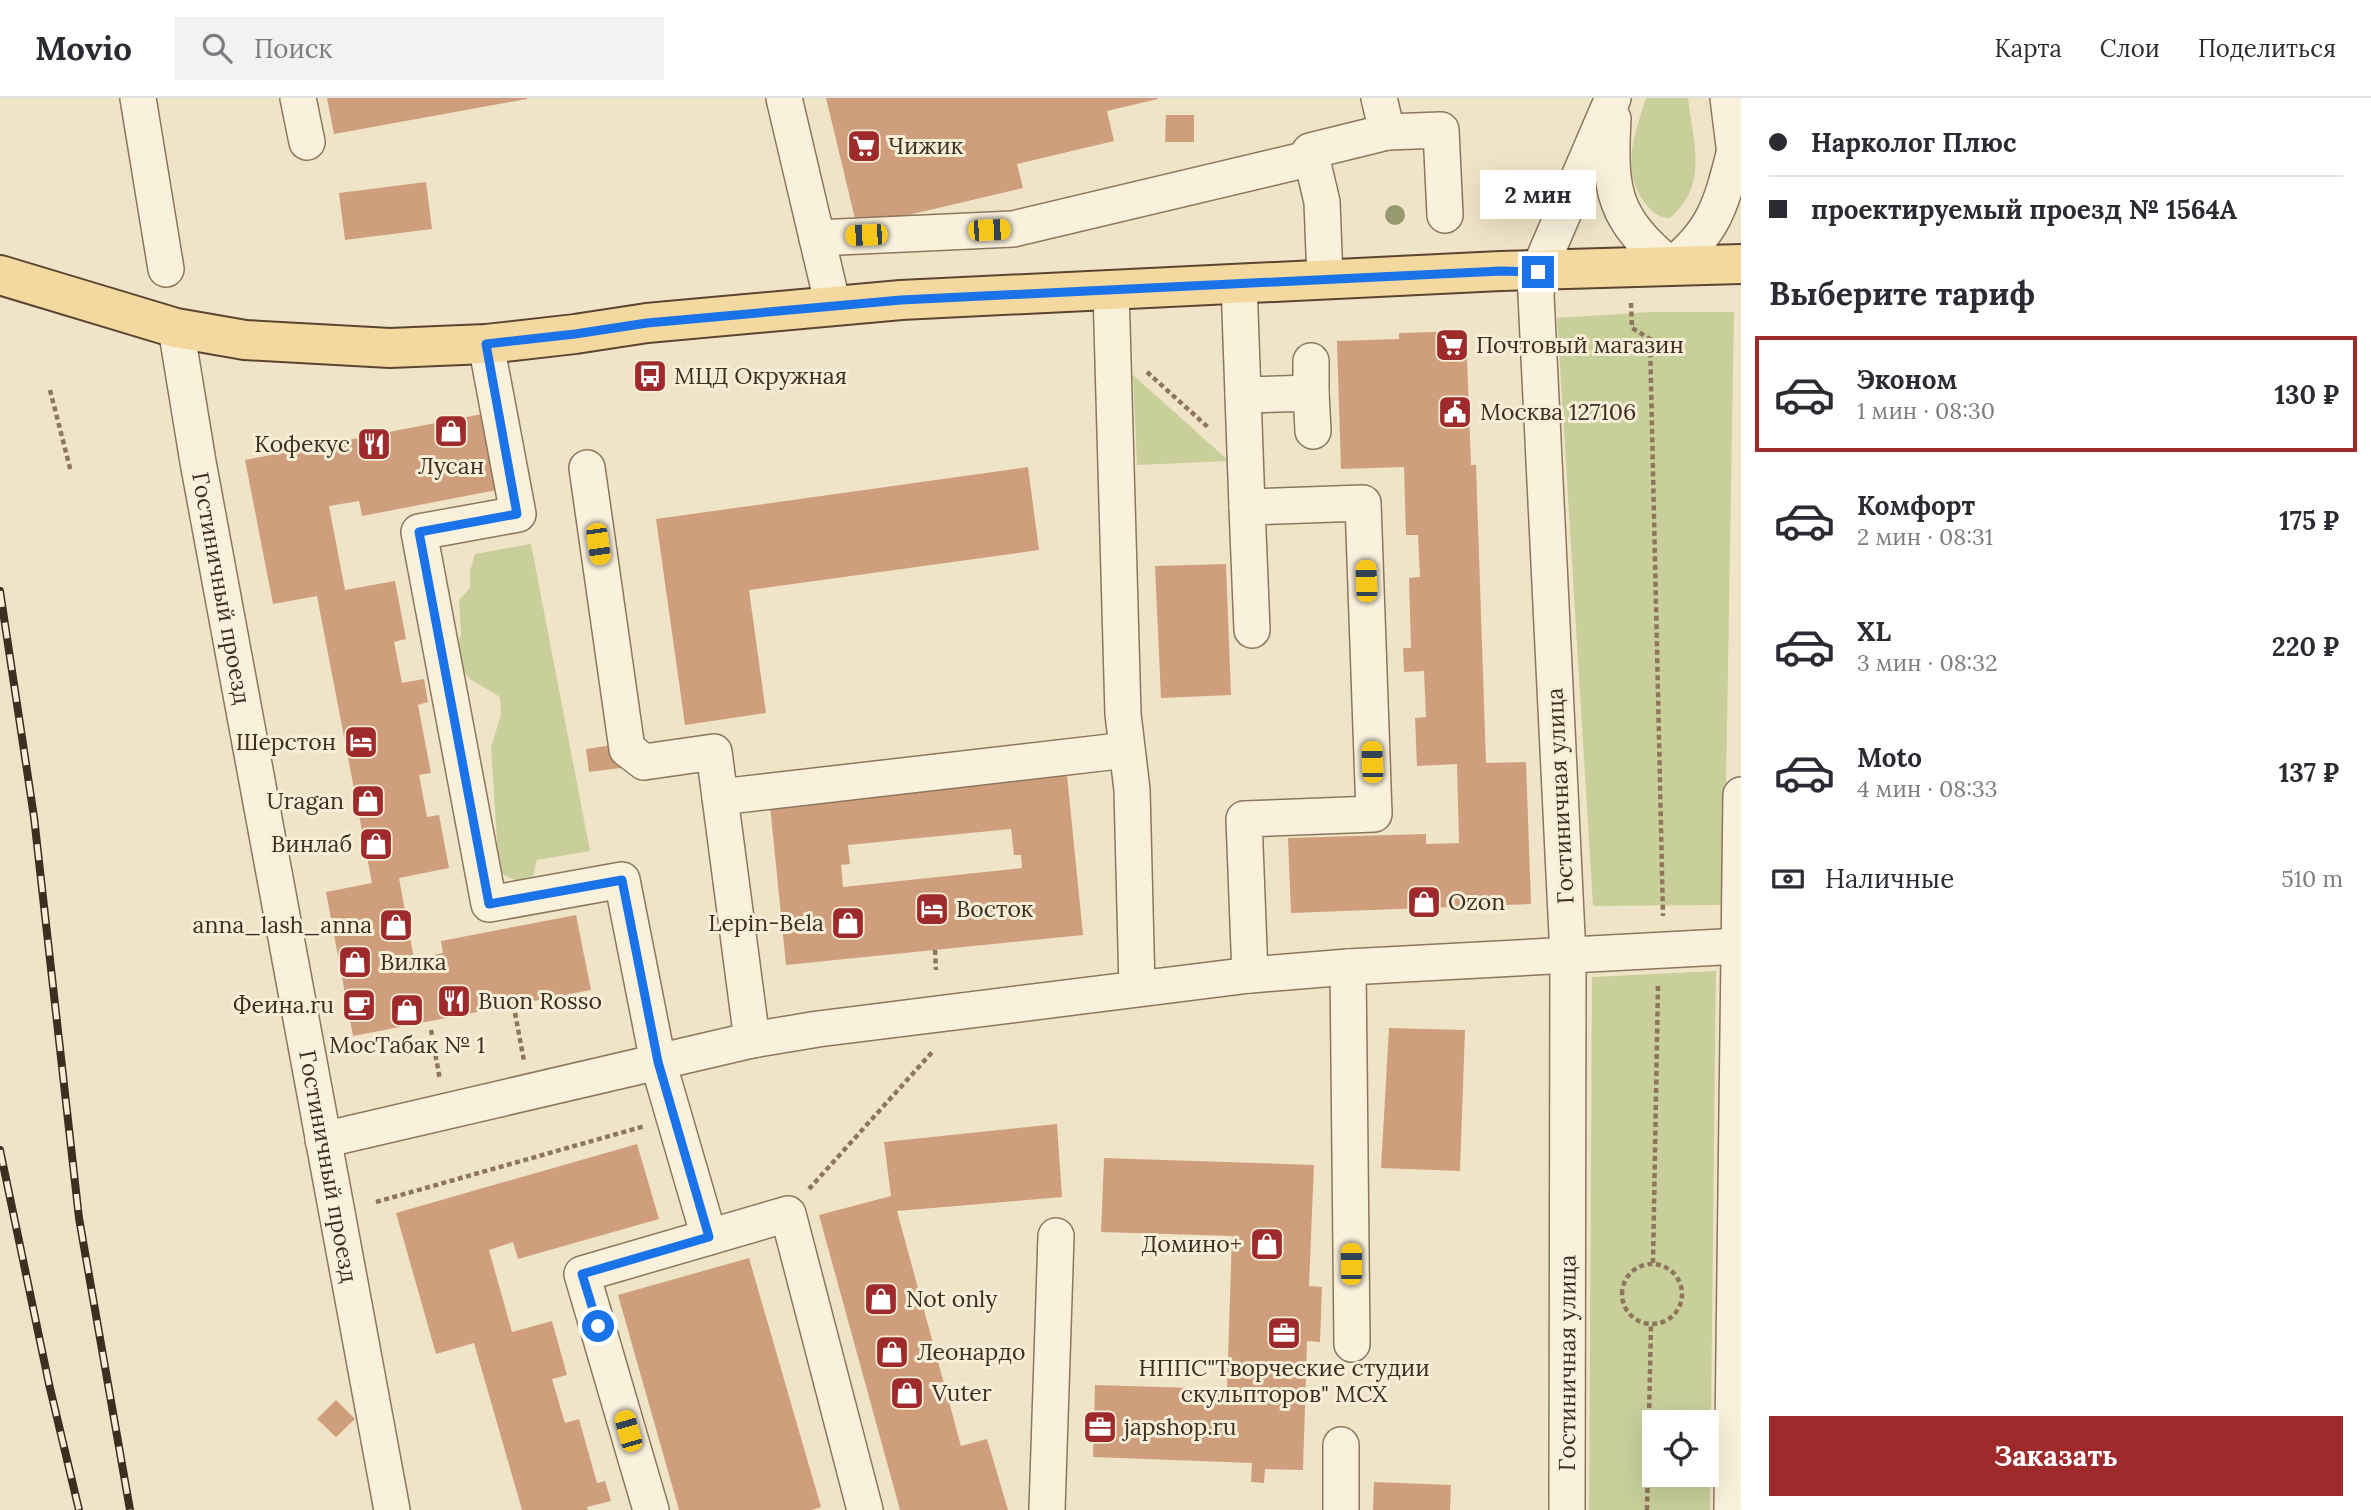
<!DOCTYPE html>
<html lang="ru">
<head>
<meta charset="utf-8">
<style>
	body { margin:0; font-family:Lora,serif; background:#f2f2f3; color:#2b2b33; height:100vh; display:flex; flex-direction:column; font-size:26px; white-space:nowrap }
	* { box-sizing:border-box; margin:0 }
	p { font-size:23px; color:#7c7c81 }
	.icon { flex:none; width:38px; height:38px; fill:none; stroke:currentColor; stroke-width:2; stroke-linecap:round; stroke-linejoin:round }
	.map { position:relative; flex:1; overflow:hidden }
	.sheet { display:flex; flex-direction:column; background:#fff; width:630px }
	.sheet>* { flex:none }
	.banner { display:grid; align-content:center; height:154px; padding:0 28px; background:#fff }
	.buttons { position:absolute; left:1642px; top:1312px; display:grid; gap:14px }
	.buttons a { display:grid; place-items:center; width:77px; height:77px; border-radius:0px; background:#fff; box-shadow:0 7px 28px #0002; font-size:35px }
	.end { position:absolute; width:32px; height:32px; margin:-16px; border:9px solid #1a73e8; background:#fff; box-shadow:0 0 0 4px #fff }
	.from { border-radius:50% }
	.bubble { position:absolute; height:49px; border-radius:0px; background:#fff; box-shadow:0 7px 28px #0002; font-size:23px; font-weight:700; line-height:49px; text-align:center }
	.car { position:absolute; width:21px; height:42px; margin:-21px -10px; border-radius:9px; box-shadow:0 0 5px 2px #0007; background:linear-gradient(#f5c518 24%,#345 0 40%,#f5c518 0 76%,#345 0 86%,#f5c518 0) }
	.banner b { display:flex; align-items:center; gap:24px; height:66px; font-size:26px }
	.banner b+b { border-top:2px solid #e1e1e2 }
	.banner i { width:18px; height:18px; background:#2b2b33 }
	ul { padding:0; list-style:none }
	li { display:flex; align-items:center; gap:21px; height:116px; margin:0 14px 10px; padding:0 14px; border:4px solid transparent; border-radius:0px }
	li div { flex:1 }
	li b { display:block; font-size:26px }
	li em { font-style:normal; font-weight:700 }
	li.on { border-color:#9e2a2b }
	li>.icon { width:63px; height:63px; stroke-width:1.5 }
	h2 { padding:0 28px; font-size:32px; line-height:84px }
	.pay { display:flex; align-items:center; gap:18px; height:77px; padding:0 28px; font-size:26px }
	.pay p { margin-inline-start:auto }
	.action { display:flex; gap:14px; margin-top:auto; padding:14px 28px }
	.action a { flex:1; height:80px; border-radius:0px; background:#9e2a2b; color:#fff; font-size:28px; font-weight:700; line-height:80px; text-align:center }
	header { display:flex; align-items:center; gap:42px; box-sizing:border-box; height:98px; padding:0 35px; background:#fff; border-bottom:2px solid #e1e1e2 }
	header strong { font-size:33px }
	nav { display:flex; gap:38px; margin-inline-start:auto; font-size:24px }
	.search { width:490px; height:63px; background:#f2f2f3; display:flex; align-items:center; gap:18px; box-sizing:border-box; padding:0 24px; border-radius:0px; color:#7c7c81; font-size:26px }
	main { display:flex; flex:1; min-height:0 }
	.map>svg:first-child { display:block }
	.green { fill:#c9cf9b; fill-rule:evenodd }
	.building { fill:#cf9f7d; fill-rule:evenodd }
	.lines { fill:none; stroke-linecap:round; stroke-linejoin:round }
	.minor-casing { stroke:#8d765c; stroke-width:38 }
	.major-casing { stroke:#5b4430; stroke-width:42 }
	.path { stroke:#8d765c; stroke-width:4.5; stroke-dasharray:5 3.5; stroke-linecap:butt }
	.minor { stroke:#faf1dc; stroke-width:35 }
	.major { stroke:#f3d9a0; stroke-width:38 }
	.rail-casing { stroke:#3d2e20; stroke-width:8 }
	.rail { stroke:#f7eed8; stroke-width:5; stroke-dasharray:16; stroke-linecap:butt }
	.tree { fill:#96986f }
	.route { stroke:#1a73e8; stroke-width:9 }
	.labels { text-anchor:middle; stroke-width:6; stroke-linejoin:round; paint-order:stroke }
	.poi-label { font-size:23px; fill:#3d2e20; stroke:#f7eed8; text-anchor:start }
	.street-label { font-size:23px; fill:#3d2e20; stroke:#f7eed8 }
</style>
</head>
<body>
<header>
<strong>Movio</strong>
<div class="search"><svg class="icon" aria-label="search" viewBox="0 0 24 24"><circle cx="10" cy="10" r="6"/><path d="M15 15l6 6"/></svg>Поиск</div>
<nav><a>Карта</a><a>Слои</a><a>Поделиться</a></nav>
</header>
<main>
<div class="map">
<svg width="1741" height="1412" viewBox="0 0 1741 1412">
	<rect width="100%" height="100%" fill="#f0e4c8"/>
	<path class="green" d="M1646,0H1688C1693,44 1709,87 1670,120C1659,121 1650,112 1644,104C1620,69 1635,36 1646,0Z
		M1651,214H1734L1724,807L1593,808L1557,220Z
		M1133,277L1229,363L1137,367Z
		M531,446L590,753L537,762L533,778L517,783L502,776L498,759L491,649L501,617L500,599L470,581L460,568L458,552L461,536L459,502L470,490V473L475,456Z
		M1716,873L1710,1412H1589L1592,879ZM1654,1325H1706V1377H1654Z"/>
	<path class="building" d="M327,0H527V1L334,36Z
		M826,0H1157L1158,1L1107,13L1114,43L1017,66L1023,90L857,129Z
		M1166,17H1194V44H1165Z
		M426,84L432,131L345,142L339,95Z
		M1466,233L1471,367H1476L1486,665L1526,664L1531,806L1291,815L1288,740L1426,736V746L1459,745L1457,666L1417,668L1415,620L1426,619L1424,573L1404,574L1403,550H1411L1409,480L1420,479L1418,437H1406L1404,369L1341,371L1337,243L1399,241V235Z
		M487,315L502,391L362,418L359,403L329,408L345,492L395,483L406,541L394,544L402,585L424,581L428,604L418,607L431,675L419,677L427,719L439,717L449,770L399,780L414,861L443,855L441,843L576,817L591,892L353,938L326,794L372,785L317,498L273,506L245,362Z
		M1028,369L1039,452L749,492L766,615L685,627L656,421Z
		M1226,466L1231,597L1161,600L1155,468Z
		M618,646L621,670L589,674L586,651Z
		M1067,677L1083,837L786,867L770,708ZM1011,731L1014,757H1021L1022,770L843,789L841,767L850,766L848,747Z
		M1389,930L1465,932L1460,1073L1381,1070Z
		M1057,1026L1062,1099L897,1113L961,1348L987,1341L1008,1412H900L819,1117L891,1098L884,1044Z
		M637,1046L659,1121L518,1161L513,1144L489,1152L512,1234L552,1223L567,1277L552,1281L565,1325L579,1321L597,1385L605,1383L611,1403L587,1409L588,1412H522L474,1245L436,1256L396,1115Z
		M1104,1060L1314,1067L1309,1188L1322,1189L1320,1244L1307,1243L1303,1372L1265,1371L1264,1385L1251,1384L1252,1365L1093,1359L1095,1287L1227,1291L1232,1138L1101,1134Z
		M749,1160L821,1409L812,1412H679L618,1197Z
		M336,1302L355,1321L336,1339L317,1321Z
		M1374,1384L1451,1387L1450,1412H1373Z"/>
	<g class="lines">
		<g class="minor-casing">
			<g id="minor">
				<path d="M138,0L166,171"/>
				<path d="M298,0L307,44"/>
				<path d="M784,0L817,140L1013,131L1312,60"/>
				<path d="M1728,0L1738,80"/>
				<path d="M1613,21C1609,94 1613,120 1671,168C1714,134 1721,107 1734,56"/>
				<path d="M1387,34L1441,32L1445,117"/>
				<path d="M817,140L833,208"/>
				<path d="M1325,181L1322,104L1310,53L1387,34L1379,0"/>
				<path d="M1239,185L1247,409L1363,405L1374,716L1244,721L1250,877"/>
				<path d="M1111,192L1123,616L1132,692L1137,890"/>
				<path id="s1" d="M176,230L198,364L392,1412"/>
				<path d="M486,246L518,416L419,434L489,806L622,782L658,964L709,1139"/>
				<path d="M1311,263V295"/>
				<path d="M1243,297L1311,295L1313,333"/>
				<path d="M587,370L627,651L644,664L714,654L752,942"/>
				<path d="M1247,409L1252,532"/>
				<path d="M720,699L1127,652"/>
				<path d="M1348,869L1352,1246"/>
				<path d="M323,1042L752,942L818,931L1250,877L1348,869L1741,848"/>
				<path d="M651,1412L582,1176L788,1116L865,1412"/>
				<path d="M1047,1412L1056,1138"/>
				<path d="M1341,1412V1347"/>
				<path id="s2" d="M1567,1412L1568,858L1536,197L1538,174L1613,0"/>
				<path d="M1732,1412L1741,697"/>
			</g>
		</g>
		<g class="major-casing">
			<path id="major" d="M0,177L176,230L245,242L390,250L486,246L575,236L647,225L901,202L1501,173L1741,166"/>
		</g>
		<path class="path" d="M1631,205L1632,230L1650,241L1663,818
			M1147,274L1210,331
			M50,292L71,374
			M935,852L936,872
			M515,915L524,963
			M431,932L440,982
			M809,1091L934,952
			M376,1104L645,1028
			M1653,1165L1658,886
			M1622 1196a30 30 0 1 1 60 0a30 30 0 1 1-60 0Z
			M1647,1412L1651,1226"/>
		<use href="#minor" class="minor"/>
		<use href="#major" class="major"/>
		<g class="rail-casing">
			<path id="rail" d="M0,493L34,719L79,1120L130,1412
				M0,1052L49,1286L79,1412"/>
		</g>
		<use href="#rail" class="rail"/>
	</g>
	<circle class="tree" cx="1395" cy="117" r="10"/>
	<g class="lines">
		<path class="route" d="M598,1228L582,1176L709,1139L658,964L622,782L489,806L419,434L517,416L486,246L575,236L647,225L901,202L1501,173L1538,174"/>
	</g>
	<defs>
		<g id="supermarket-square" transform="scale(1.75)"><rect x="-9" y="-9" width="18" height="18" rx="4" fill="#9e2a2b" stroke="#f7eed8"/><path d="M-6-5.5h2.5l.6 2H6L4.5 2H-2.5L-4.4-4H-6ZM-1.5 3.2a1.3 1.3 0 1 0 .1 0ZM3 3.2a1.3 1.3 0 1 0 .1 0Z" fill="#fff"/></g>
		<g id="bus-square" transform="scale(1.75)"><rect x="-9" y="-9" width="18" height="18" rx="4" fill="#9e2a2b" stroke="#f7eed8"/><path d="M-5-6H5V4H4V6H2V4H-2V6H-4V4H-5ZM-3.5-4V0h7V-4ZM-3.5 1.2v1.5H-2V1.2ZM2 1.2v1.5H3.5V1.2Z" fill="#fff"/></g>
		<g id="civic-square" transform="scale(1.75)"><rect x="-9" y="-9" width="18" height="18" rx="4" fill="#9e2a2b" stroke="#f7eed8"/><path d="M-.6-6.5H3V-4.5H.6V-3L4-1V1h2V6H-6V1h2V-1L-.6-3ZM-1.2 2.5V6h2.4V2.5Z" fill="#fff"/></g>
		<g id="shop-square" transform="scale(1.75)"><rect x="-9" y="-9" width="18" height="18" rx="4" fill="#9e2a2b" stroke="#f7eed8"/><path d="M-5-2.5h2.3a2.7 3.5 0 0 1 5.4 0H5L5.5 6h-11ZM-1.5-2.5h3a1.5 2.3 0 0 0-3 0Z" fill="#fff"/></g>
		<g id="restaurant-square" transform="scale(1.75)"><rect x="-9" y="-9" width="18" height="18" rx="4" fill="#9e2a2b" stroke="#f7eed8"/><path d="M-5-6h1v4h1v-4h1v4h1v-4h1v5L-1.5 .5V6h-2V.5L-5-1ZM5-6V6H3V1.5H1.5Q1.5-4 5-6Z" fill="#fff"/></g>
		<g id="hotel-square" transform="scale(1.75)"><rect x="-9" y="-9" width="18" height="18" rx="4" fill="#9e2a2b" stroke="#f7eed8"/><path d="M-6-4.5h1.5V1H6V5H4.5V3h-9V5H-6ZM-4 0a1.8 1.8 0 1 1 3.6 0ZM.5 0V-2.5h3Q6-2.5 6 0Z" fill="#fff"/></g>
		<g id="cafe-square" transform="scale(1.75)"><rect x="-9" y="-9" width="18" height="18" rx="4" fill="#9e2a2b" stroke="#f7eed8"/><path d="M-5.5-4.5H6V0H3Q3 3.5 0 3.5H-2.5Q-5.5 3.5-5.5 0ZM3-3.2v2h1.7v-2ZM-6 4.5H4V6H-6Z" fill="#fff"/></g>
		<g id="office-square" transform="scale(1.75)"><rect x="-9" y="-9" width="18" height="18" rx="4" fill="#9e2a2b" stroke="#f7eed8"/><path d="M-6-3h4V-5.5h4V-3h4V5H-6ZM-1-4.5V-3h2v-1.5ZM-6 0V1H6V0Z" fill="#fff"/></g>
	</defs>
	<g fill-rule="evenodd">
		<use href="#supermarket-square" x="864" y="48"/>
		<use href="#supermarket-square" x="1452" y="247"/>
		<use href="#bus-square" x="650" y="278"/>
		<use href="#civic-square" x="1455" y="314"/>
		<use href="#shop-square" x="451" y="333"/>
		<use href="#restaurant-square" x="374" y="346"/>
		<use href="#hotel-square" x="361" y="644"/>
		<use href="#shop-square" x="368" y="703"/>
		<use href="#shop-square" x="376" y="746"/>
		<use href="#shop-square" x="1424" y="804"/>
		<use href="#hotel-square" x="932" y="811"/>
		<use href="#shop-square" x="848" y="825"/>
		<use href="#shop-square" x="396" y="827"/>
		<use href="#shop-square" x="355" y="864"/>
		<use href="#restaurant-square" x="454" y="903"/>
		<use href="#cafe-square" x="359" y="907"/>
		<use href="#shop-square" x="407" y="912"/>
		<use href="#shop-square" x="1267" y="1146"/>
		<use href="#shop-square" x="881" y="1201"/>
		<use href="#office-square" x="1284" y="1235"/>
		<use href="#shop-square" x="892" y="1254"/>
		<use href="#shop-square" x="907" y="1295"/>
		<use href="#office-square" x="1100" y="1329"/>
	</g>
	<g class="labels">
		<g class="poi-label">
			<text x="888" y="56">Чижик</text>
			<text x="1476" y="255">Почтовый магазин</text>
			<text x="674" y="286">МЦД Окружная</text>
			<text x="1480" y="322">Москва 127106</text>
			<text x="350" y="354" text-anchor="end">Кофекус</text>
			<text x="451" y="376" text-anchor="middle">Лусан</text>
			<text x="336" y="652" text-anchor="end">Шерстон</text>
			<text x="344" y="711" text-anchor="end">Uragan</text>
			<text x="352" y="754" text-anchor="end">Винлаб</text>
			<text x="1448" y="812">Ozon</text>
			<text x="956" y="819">Восток</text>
			<text x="824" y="833" text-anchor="end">Lepin-Bela</text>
			<text x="372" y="835" text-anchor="end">anna_lash_anna</text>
			<text x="380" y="872">Вилка</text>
			<text x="478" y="911">Buon Rosso</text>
			<text x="334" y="915" text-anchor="end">Феина.ru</text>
			<text x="407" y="955" text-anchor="middle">МосТабак № 1</text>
			<text x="1242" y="1154" text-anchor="end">Домино+</text>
			<text x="906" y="1209">Not only</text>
			<text x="917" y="1262">Леонардо</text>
			<text x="1284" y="1278" text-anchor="middle">НППС"Творческие студии<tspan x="1284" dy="26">скульпторов" МСХ</tspan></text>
			<text x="932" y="1303">Vuter</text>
			<text x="1124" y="1337">japshop.ru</text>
		</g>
		<g class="street-label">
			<text dy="8" stroke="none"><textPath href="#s1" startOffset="264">Гостиничный проезд</textPath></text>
			<text transform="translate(1560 698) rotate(-93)" y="8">Гостиничная улица</text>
			<text dy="8" stroke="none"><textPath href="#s1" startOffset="852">Гостиничный проезд</textPath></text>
			<text dy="8" stroke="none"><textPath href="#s2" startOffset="147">Гостиничная улица</textPath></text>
		</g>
	</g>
</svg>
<div class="buttons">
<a><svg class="icon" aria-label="locate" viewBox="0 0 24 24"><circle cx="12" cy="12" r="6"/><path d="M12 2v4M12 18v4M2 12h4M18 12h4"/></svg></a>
</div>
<i class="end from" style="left:598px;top:1228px"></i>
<i class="end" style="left:1538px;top:174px"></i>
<div class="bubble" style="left:1480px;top:72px;width:116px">2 мин</div>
<i class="car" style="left:989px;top:132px;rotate:88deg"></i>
<i class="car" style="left:866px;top:137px;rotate:268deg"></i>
<i class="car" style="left:598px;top:446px;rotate:172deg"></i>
<i class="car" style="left:1366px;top:483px;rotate:358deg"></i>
<i class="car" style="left:1372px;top:664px;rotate:358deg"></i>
<i class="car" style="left:1351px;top:1166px;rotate:0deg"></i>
<i class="car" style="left:628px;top:1333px;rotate:344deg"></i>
</div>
<section class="sheet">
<div class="banner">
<b><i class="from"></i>Нарколог Плюс</b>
<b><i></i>проектируемый проезд № 1564А</b>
</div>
<h2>Выберите тариф</h2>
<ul>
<li class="on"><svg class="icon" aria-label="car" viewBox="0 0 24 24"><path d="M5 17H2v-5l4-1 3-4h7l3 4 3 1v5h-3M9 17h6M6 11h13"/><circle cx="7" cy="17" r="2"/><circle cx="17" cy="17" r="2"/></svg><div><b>Эконом</b><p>1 мин · 08:30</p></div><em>130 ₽</em></li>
<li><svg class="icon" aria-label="car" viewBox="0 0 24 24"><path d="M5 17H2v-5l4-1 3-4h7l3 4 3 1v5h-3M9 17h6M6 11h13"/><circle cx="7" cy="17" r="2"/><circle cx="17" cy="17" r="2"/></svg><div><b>Комфорт</b><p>2 мин · 08:31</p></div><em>175 ₽</em></li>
<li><svg class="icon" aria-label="car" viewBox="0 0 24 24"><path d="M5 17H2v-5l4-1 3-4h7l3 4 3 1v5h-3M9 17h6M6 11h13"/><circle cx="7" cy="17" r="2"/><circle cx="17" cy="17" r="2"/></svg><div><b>XL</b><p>3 мин · 08:32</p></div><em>220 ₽</em></li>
<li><svg class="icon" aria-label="car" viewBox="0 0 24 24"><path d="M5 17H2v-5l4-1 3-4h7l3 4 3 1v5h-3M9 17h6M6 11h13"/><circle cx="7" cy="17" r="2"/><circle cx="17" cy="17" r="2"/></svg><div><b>Moto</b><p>4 мин · 08:33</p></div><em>137 ₽</em></li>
</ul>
<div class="pay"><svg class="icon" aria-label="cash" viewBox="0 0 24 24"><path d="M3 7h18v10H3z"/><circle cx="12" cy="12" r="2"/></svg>Наличные<p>510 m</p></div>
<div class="action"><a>Заказать</a></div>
</section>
</main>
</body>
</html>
